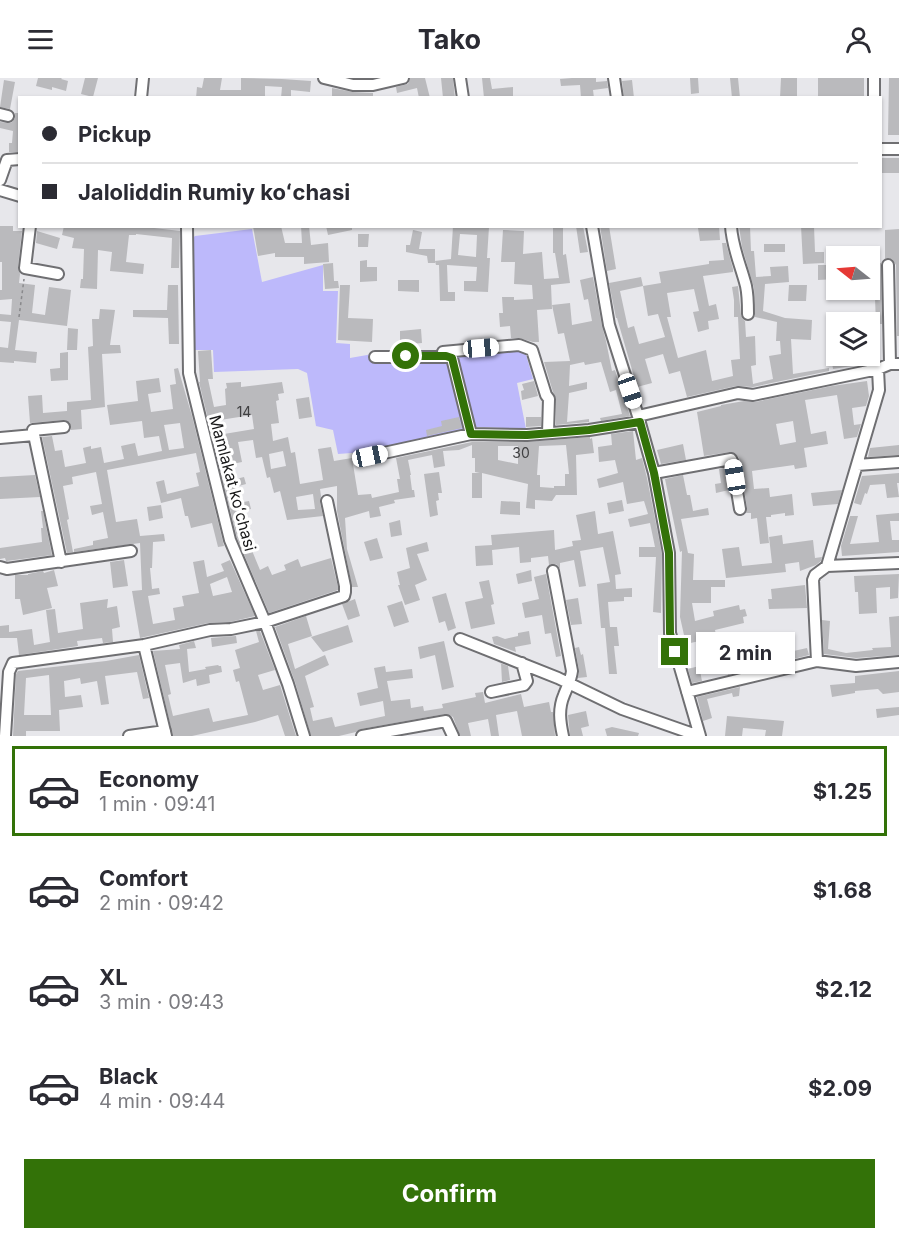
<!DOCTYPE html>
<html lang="en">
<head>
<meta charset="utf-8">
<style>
	body { margin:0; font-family:Inter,sans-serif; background:#f2f2f3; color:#2b2b33; height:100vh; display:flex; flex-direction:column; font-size:22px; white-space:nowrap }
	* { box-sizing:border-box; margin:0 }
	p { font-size:20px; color:#7c7c81 }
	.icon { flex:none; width:33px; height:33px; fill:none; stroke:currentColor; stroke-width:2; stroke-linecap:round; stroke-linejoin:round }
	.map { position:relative; height:658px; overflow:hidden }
	.side { display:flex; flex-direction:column; background:#fff; flex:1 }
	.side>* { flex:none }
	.guide { position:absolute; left:18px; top:18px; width:864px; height:132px; border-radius:0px; box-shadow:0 2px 4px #0004; display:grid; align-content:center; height:132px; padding:0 24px; background:#fff }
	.needle { width:39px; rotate:287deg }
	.fabs { position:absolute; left:826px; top:168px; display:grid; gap:12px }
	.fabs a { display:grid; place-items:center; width:54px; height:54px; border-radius:0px; background:#fff; box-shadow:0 2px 4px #0004; font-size:30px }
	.end { position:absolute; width:27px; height:27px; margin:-14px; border:8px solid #337208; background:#fff; box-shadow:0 0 0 3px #fff }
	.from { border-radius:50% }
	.bubble { position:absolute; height:42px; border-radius:0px; background:#fff; box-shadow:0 2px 4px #0004; font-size:20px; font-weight:700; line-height:42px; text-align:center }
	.car { position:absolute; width:18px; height:36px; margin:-18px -9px; border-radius:8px; box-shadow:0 0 4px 2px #0007; background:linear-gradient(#fff 24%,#345 0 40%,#fff 0 76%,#345 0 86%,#fff 0) }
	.guide b { display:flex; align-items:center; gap:21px; height:57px; font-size:22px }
	.guide b+b { border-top:2px solid #e1e1e2 }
	.guide i { width:15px; height:15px; background:#2b2b33 }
	ul { padding:10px 0 0; list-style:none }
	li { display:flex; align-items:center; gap:18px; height:90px; margin:0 12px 9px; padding:0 12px; border:3px solid transparent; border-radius:0px }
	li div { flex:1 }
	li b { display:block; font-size:22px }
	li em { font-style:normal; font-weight:700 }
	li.active { border-color:#337208 }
	li>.icon { width:54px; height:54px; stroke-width:1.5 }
	.button { display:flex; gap:12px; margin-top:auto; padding:12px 24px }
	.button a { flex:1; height:69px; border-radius:0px; background:#337208; color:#fff; font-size:24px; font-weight:700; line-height:69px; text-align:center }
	header { display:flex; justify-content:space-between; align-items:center; height:78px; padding:0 24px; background:#fff; font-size:27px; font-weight:700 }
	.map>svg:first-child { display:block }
	.green { fill:#bdb9fb }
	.building { fill:#bababd; fill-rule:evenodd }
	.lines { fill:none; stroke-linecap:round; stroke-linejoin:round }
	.minor-casing { stroke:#6f6f72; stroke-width:14 }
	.path { stroke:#89898c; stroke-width:1.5; stroke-dasharray:3 3; stroke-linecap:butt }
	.minor { stroke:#fff; stroke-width:10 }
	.route { stroke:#337208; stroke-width:8 }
	.labels { text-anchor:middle; stroke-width:6; stroke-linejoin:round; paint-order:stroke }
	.number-label { font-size:14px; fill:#404042 }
	.street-label { font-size:16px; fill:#181819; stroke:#fff }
</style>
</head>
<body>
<header><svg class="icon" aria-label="menu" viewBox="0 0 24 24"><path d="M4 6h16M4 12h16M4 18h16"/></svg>Tako<svg class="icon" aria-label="person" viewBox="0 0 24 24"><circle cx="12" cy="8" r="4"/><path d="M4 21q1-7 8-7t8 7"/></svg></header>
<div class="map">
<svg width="899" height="658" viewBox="0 0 899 658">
	<rect width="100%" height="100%" fill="#e7e7eb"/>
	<path class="green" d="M252,151L262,204L323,187V213H338L336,265L350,266V280L384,274L454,276L518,269L525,273L533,301L517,305L526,351L478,349L427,360L379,373L338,376L333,352L316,348L307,295L298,291L214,294L213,272H191L189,164L195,158Z"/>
	<path class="building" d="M38,0H62L61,1L68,3L66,13L52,9V12L36,8Z
		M85,0H98L93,19L81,16Z
		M204,0H222L220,12H241V0L282,1L311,3L310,14L291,12V20H281L282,9L265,8V20H196L197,9L202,10Z
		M410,0H425L430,20H419L417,10L397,15L396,9L408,6Z
		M441,0H453L455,20H443Z
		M482,0H490L492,11L513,9V20H484Z
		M572,0H596V4L607,3L608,10L593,12L594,20H581L580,7L561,8L560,1Z
		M690,0H698L699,15L691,16Z
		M730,0H738L740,20H732Z
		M781,0H797V20H780Z
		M818,0H864V20H818Z
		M889,0H899V57H888Z
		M4,2L15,4L10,31L0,29Z
		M632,2L634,20H624L622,3Z
		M332,10L353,14L373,15V20H332Z
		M15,35H20V74H9V65H12L13,53L0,50V44L11,45L15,40Z
		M880,80H899V95H880Z
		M0,148H13V153H22L18,189L20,196L19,205L35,207L32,235L45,237L49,209L71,212L67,248L19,242L15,272L37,274L36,285L14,283V285L0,284V269L8,270L11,244L0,243V236L11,237L12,221L0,222V212H2V184H0Z
		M64,148H137L180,153L179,190H171L172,160L136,156V157H129L126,184L144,186L143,196L110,193L112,174L98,172L97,211L80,210L81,201H83L84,171L72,170L74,160L62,157Z
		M253,148H281L285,165H302L301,148H309L311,167L328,165L329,184L304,186V179H275V175L258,178Z
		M326,148H352V152L328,157Z
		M453,148L489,149L487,180H490L488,214L464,213V203H476L477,189L447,187L448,214H455V223H440L439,187H436L435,183L451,181ZM460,156L477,157L476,179L458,177Z
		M553,148H563V177L566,176L570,205L551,207L552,231L537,232L539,264H533L519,260H511L510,248L500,249L499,235H503L502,219H514V222L533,221L532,207L514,206L515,184H501L503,152L524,153L523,176L542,174L544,201L559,200L555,175H553Z
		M576,148H583L588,174L580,175Z
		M600,148H609L616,191L607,193Z
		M719,148L720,162L700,163L698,150Z
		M739,148H750L751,173H754L756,199L771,198L770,189L788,188L789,204L765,206L763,233L785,240L812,242L811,262L791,261L793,296L829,290V293L753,309L736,308L687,319L680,293L669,296L663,276L645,281L652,305L637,309L617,240H616L609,205L641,199L643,208L620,213L628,250L634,248L639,266L665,259L658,236L648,238L643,208L661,205L659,194L709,186V183L724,182L722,165H726L733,191V194L703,198L709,228L716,226L719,241L708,243L709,251L698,254L693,234L699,233L694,211L667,215L671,239H667L678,280L706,272L712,303L733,298L731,282L740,281L738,239H734V222L732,209L738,208L741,237L742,240L745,243L746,259L755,258L756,287L751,288L753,306L773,301L769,278L781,276L780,263H776L777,244L755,239L754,210L742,169Z
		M801,148H814L815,174H824V185L803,186Z
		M899,151V258H897L896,187L892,181L885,180V152Z
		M413,152L422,154L419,171H435V185H428L427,178L406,174V167H410Z
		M37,153L60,160L57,171L36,165Z
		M358,156H369L368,169H358Z
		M764,166H785V174H764Z
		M367,182V189H377V203L360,204V183Z
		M333,185L334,203H338L339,210L325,211L323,186Z
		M881,185L882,246H876L875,220H867V212H870V186Z
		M818,187H837V201L818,202Z
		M593,199L602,248L606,263L612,293L615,292L630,338L601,343L600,340L622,336L616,312L610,314L601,284L585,287L584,284L570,287L569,308L587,304V311L569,315L567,344L589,341V344L556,347V320L553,314L544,284L570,283L564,255L558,256L552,227L570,225L572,247L592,243L588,221L584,222L580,202Z
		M398,202H419V214L398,213Z
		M168,207H178L179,266H169L168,240L133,239V232H167Z
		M340,207H350L348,240L373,241L372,264L338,262Z
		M789,207H807L806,223H788Z
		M100,231L115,232L110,267H120L121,275L102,276L105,329L81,332L82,351L71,352L70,345L64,342L30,345L28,318L42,317L43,335L67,333V324L91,322L88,269L93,268L92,241H99Z
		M829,237H838L837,257H829Z
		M68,250L78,251L77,272H67Z
		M421,251L422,265L400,267V253Z
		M211,272L213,301H208L214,329L226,327L225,311L227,310L226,305L241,304V309L282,304L284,315L278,316L279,322L276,323L279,345L271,346L273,363L288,359L291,375L295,374L300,406L323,402L318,371L331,369L334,383L352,380L358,417L371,416L372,420L399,414L397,401H400L396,380L472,364H527L590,359V361L592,360L594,375L576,377L577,417H556L552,423L535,422V431L526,430L528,406L482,395V420H472V395H480L475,394V380H472V367L459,372L443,373L445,388L434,390L432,377L408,382L411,397H410L412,412H414L415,419L394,422L395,425L379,429L381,438L370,440L369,433L345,440L347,471L358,509H352L337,433V408L320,411L321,418L320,425L323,438L287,442L280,413L274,415L270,399L267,400L262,379L256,380L253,362L238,364L242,384L232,386L236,401L244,399L246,406L235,409L238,425L249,423L251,431L241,433L248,463L250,462L253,475L260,492L268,488L272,497L286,492L284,487L298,481L301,489L331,480L338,509V512L269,535L237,460L199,304H200L198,273ZM252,337L254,351L224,356L220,342ZM566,367L569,396H565V408H554V410L540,409V397H537L539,368ZM498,368H518V386L498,382ZM283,373L286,388L271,391L269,376ZM313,416L315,431L298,432L296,419Z
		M68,274V302L51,303L50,291L60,290V275Z
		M831,278H856L858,287L833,291Z
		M178,290L192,338L224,468L218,469L212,445L191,450L188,438H185L181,420L161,425L156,404L164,402L167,416L199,408L196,395L200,394L196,375L107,392L116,444L137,441L140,458L164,456L165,463L153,464L152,490H150L152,511L159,510L160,516L148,518L153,546L175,542L173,530L184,528L182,518L199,515L193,484L204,482L207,499L224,493L221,486L230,482L255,538L230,544L208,545L140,560L132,513L142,512L140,465L74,474V471L93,467V463L108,460L103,434L92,437L90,428L102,426L96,394L72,399L73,406L63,408L69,441L67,442L73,474L67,475L42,359L52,358L55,373L62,372L65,389L86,385L83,370L91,368V371L101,369L104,385L124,381L121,368L135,365L138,378L162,373L159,358L144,360L142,343L110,347L107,327L138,323L136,303L159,300L161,314L148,316L151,334L173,331L170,307L176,306L174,291ZM180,345L184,370L169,372L164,347ZM227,499L232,514L213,518L210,506Z
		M534,303L538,318L522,322L521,313L524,312L522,306Z
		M867,303L869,318L866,328L852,330L854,347L861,346L857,359L844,361L837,317L805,322L811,356L826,353L828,366L804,370L807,389L795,391L794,387L752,393L754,411L769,410L770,419L792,416L794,437L785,438V435L771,437V439H766L769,465L760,466L757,440L751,441V435H746L747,430L739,380L735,375L730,374L704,378L697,334L721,328V327L744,323L755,324L832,308ZM793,343L796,364L780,367L776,346Z
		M309,319L312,339L299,341L296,321Z
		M459,339L462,350L427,358L426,352L442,348L441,343Z
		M526,339H541V348L526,349Z
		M633,353L636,382L642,380L647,400L662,476L661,535L653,534L656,479H639V469H655L650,445L630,449L628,441L648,436L644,423L627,426L623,404L599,410L597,401L618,395L615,382L599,384L598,369L612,367L611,356Z
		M683,366L686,382L661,386L657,372Z
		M899,367V377L868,379L870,370Z
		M726,390L729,412L716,415L715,406L721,405L719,391Z
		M439,394L442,415H438L439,422L436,423L438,437L430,439L424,396Z
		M899,395V405H897L899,419L887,420L885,406L870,407L867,416L865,415L861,427L854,425L862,398Z
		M35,397L40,419L0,421V399Z
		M683,397L687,417H690L693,433L708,430L709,437L681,441L688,475L694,476L693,502H725V509H711V525H692L695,543L714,538L713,533L739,527L740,532L745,531L747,538L743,539L744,545L715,552L718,566L752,559L753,567L741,570L745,592L728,597L725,581L721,582L719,570L706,573L704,562L686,566L680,539L682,473L680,474L665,401Z
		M842,412L838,426L813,428L811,415Z
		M622,422L624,433L609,436L607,425Z
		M501,423L520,424V437L500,436Z
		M161,427L163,440L149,443L147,429Z
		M41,433H43L52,477L7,483H6L5,480L0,481V470L42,464L41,450H43Z
		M595,433L598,456L613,453L621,496L615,497L616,511L632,510V519H624V523L608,524L610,549H617L619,568H614L617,596H609L605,550H608H601L597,506L610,504L603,469L580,473L586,508L579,509L574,482L560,485V491L556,486L549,487L548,478L531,480V484L520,485L519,469L492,472L493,487L476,488L475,468L492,467L491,457L554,452L555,472L573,468L572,463L581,462L576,437Z
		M899,435V443H890L892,462H899V474L842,478L841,468L850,438H858L850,466L879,464L876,437Z
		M400,442L402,457L391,459L389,445Z
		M782,457L783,466L813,462L815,480L822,479L821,483L816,487L800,493L799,484L785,486L786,494L726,500L722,471L739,469L742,488L772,485L769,459Z
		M377,460L383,480L370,483L364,464Z
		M427,464L429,473L417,476L427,502L415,507L420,522L405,527L398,507H400L397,494L410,490L406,470Z
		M124,482L128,508L113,510L110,484Z
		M54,492L58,508L47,510L52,530L23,537L20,521H15V497H28V496L43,493L44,495Z
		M531,492L532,503L518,506L516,496Z
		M546,496L561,578L556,579L551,555L545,556L542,537L525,540L522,525L539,521L534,499Z
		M899,496L898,520L890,521V509L876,510L877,535L859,536L858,514H855L854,498Z
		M489,502L494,526L491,527L495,546L471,551L465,524L483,520L479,504Z
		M805,507L807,530L769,531L768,521H772L771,511Z
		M446,515L456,550L448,553L445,543L439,545L432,519Z
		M578,520L582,546L571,547L566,522Z
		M108,521L107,530L117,528L120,549L112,551L113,564L103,565L102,560L77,563L78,568L19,577L17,560H0V548L9,547V554L32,551L34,567L50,564L46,532L55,531L58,555L83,551L80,525Z
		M355,521L360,538L348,542L342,526Z
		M402,523L409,544L394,549L387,528Z
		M306,538L312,558L288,566L295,591L325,577L329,587L305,598L314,629L310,630L313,643L332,639L335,649L385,638L383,623L360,628L357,615L378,610L374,590L385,588L386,594L412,591L413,600L387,603L391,623L410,621L411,630L423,628L424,633L443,630L442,626L476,619L475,615L483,614L485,625L521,616L524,629L549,624L551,634H553L555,658H522L517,633L496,637L499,658H491L488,641L468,645L471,658H460L453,639L450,637L445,636L361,651L356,654L339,658H311L295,604L275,549Z
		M899,538V577L856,580L824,576L822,542L830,543L828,571L846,575L873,572L872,570L891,569L889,539Z
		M348,547L353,564L323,574L311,559Z
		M256,553H260L275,592L258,597L263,612L280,607L296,658H285L278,637L255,644L192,658H173L153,573L180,571L179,567L194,563L196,570L187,571L189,594L206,591L205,589L218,587L219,588H221L222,594L209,597L210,605L197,608L196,601L183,605L180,585L165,587L171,616L168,617L173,638L209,630L213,644L248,637L239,603L236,604L233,592L240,590L235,572L259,564Z
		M529,553L531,566L515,569L516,574L494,566L492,559L497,558L505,561L518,558V555Z
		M236,558L237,565L212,569L211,560Z
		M444,563L454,609L442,612L435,577L420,581L418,569Z
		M579,569L581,577L583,576L587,599L578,600L579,592L575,570Z
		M807,570L809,577L790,582L789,574Z
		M139,577L149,620L143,621L137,594L105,598L109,626L101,627L97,603L81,606L80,600L64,603L65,619L81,617L83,629L59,632L60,653H26V658H13L16,596L18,593L106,583ZM49,597L51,637H24L26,600Z
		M497,584L508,588L510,602L502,604L501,585Z
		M699,588L702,603L692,605L688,591Z
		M899,593V614L883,616L878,611L855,613V615L832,619L830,607L855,605V598Z
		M740,609L739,618L733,619L732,615L707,621L712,640L703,643L697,619Z
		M899,629V637L877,640L876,631Z
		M586,633L589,648L581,650L583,658H570L568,637Z
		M727,638L784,643L782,658H765L766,652L743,650L742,658H725Z
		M612,649L639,655L638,658H607L605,651Z"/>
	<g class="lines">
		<g class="minor-casing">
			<path id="minor" d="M324,0L353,7H373L403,0
				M460,0L463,20
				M614,0L617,20
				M874,0V20
				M141,20L143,0
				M0,36L8,38
				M880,71H899
				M0,102L7,82L20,81
				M0,112L20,118
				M30,148L25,190L58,196
				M592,148L609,247L638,338L654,395L669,475L670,555L700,658
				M731,148C732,169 741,188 746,208C748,217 748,227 748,236
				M187,149L189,295L230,462L265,544L288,606L304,658
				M888,187L890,286
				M443,274L519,267L532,272L546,317L549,321L548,355
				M375,279H450L452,280L471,356
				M638,338L738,315L753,317L878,291L890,286H899
				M0,360L34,357
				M370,378L471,356L527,357L589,352L640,344
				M857,387L899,384
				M654,395L731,381L732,383L740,431
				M61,484L33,352L64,349
				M827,488L899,485
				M0,489L7,491L131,473
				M553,493L572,593C571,602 567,609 564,617C558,631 560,644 563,658
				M460,561L558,600L622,631L699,658
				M144,567L166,658
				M817,583L813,502L815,497L827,488L879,312L878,291
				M491,614L524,607L527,603L522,585
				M687,614L817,583L856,588L899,584
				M5,658L9,594L13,585L144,567L210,552L231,551L265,544L344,518L345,514V508L327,423
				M129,658L165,653
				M362,658L446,643L453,658"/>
		</g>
		<path class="path" d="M19,239L24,201"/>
		<use href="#minor" class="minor"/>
	</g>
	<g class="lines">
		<path class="route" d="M406,278H446L452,280L471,356L527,357L589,352L640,344L654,395L669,475L670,555L675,574"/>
	</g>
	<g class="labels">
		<g class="number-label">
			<text x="244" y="339">14</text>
			<text x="521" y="380">30</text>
		</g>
		<g class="street-label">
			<text transform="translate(233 405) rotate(75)" y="6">Mamlakat koʻchasi</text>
		</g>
	</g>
</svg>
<div class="fabs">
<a><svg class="needle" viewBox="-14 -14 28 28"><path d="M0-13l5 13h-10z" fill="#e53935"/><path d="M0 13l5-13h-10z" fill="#7c7c81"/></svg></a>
<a><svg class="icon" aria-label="layers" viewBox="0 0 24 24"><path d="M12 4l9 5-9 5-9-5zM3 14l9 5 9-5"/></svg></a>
</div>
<i class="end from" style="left:406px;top:278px"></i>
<i class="end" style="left:675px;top:574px"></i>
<div class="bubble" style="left:696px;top:554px;width:99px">2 min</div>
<i class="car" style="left:481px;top:270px;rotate:85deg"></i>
<i class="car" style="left:630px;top:313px;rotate:161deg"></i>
<i class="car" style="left:370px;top:378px;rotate:78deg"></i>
<i class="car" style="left:735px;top:399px;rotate:351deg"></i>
<div class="guide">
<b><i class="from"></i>Pickup</b>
<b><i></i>Jaloliddin Rumiy koʻchasi</b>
</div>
</div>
<section class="side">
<ul>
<li class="active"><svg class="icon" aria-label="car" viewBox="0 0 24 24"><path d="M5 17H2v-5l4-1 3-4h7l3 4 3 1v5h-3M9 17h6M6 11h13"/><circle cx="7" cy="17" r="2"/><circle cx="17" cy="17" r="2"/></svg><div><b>Economy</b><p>1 min · 09:41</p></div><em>$1.25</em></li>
<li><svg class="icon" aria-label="car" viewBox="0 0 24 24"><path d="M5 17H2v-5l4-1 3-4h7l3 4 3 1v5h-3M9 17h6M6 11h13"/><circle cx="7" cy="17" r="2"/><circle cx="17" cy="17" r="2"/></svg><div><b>Comfort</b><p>2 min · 09:42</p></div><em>$1.68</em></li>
<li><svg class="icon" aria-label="car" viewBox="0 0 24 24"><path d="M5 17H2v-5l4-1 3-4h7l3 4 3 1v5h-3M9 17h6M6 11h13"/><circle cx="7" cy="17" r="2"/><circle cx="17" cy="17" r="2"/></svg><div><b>XL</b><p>3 min · 09:43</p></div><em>$2.12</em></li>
<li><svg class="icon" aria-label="car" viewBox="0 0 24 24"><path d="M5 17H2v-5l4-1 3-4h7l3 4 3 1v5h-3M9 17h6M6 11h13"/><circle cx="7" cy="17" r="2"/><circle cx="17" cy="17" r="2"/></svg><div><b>Black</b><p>4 min · 09:44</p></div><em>$2.09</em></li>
</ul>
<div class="button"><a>Confirm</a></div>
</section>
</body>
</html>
